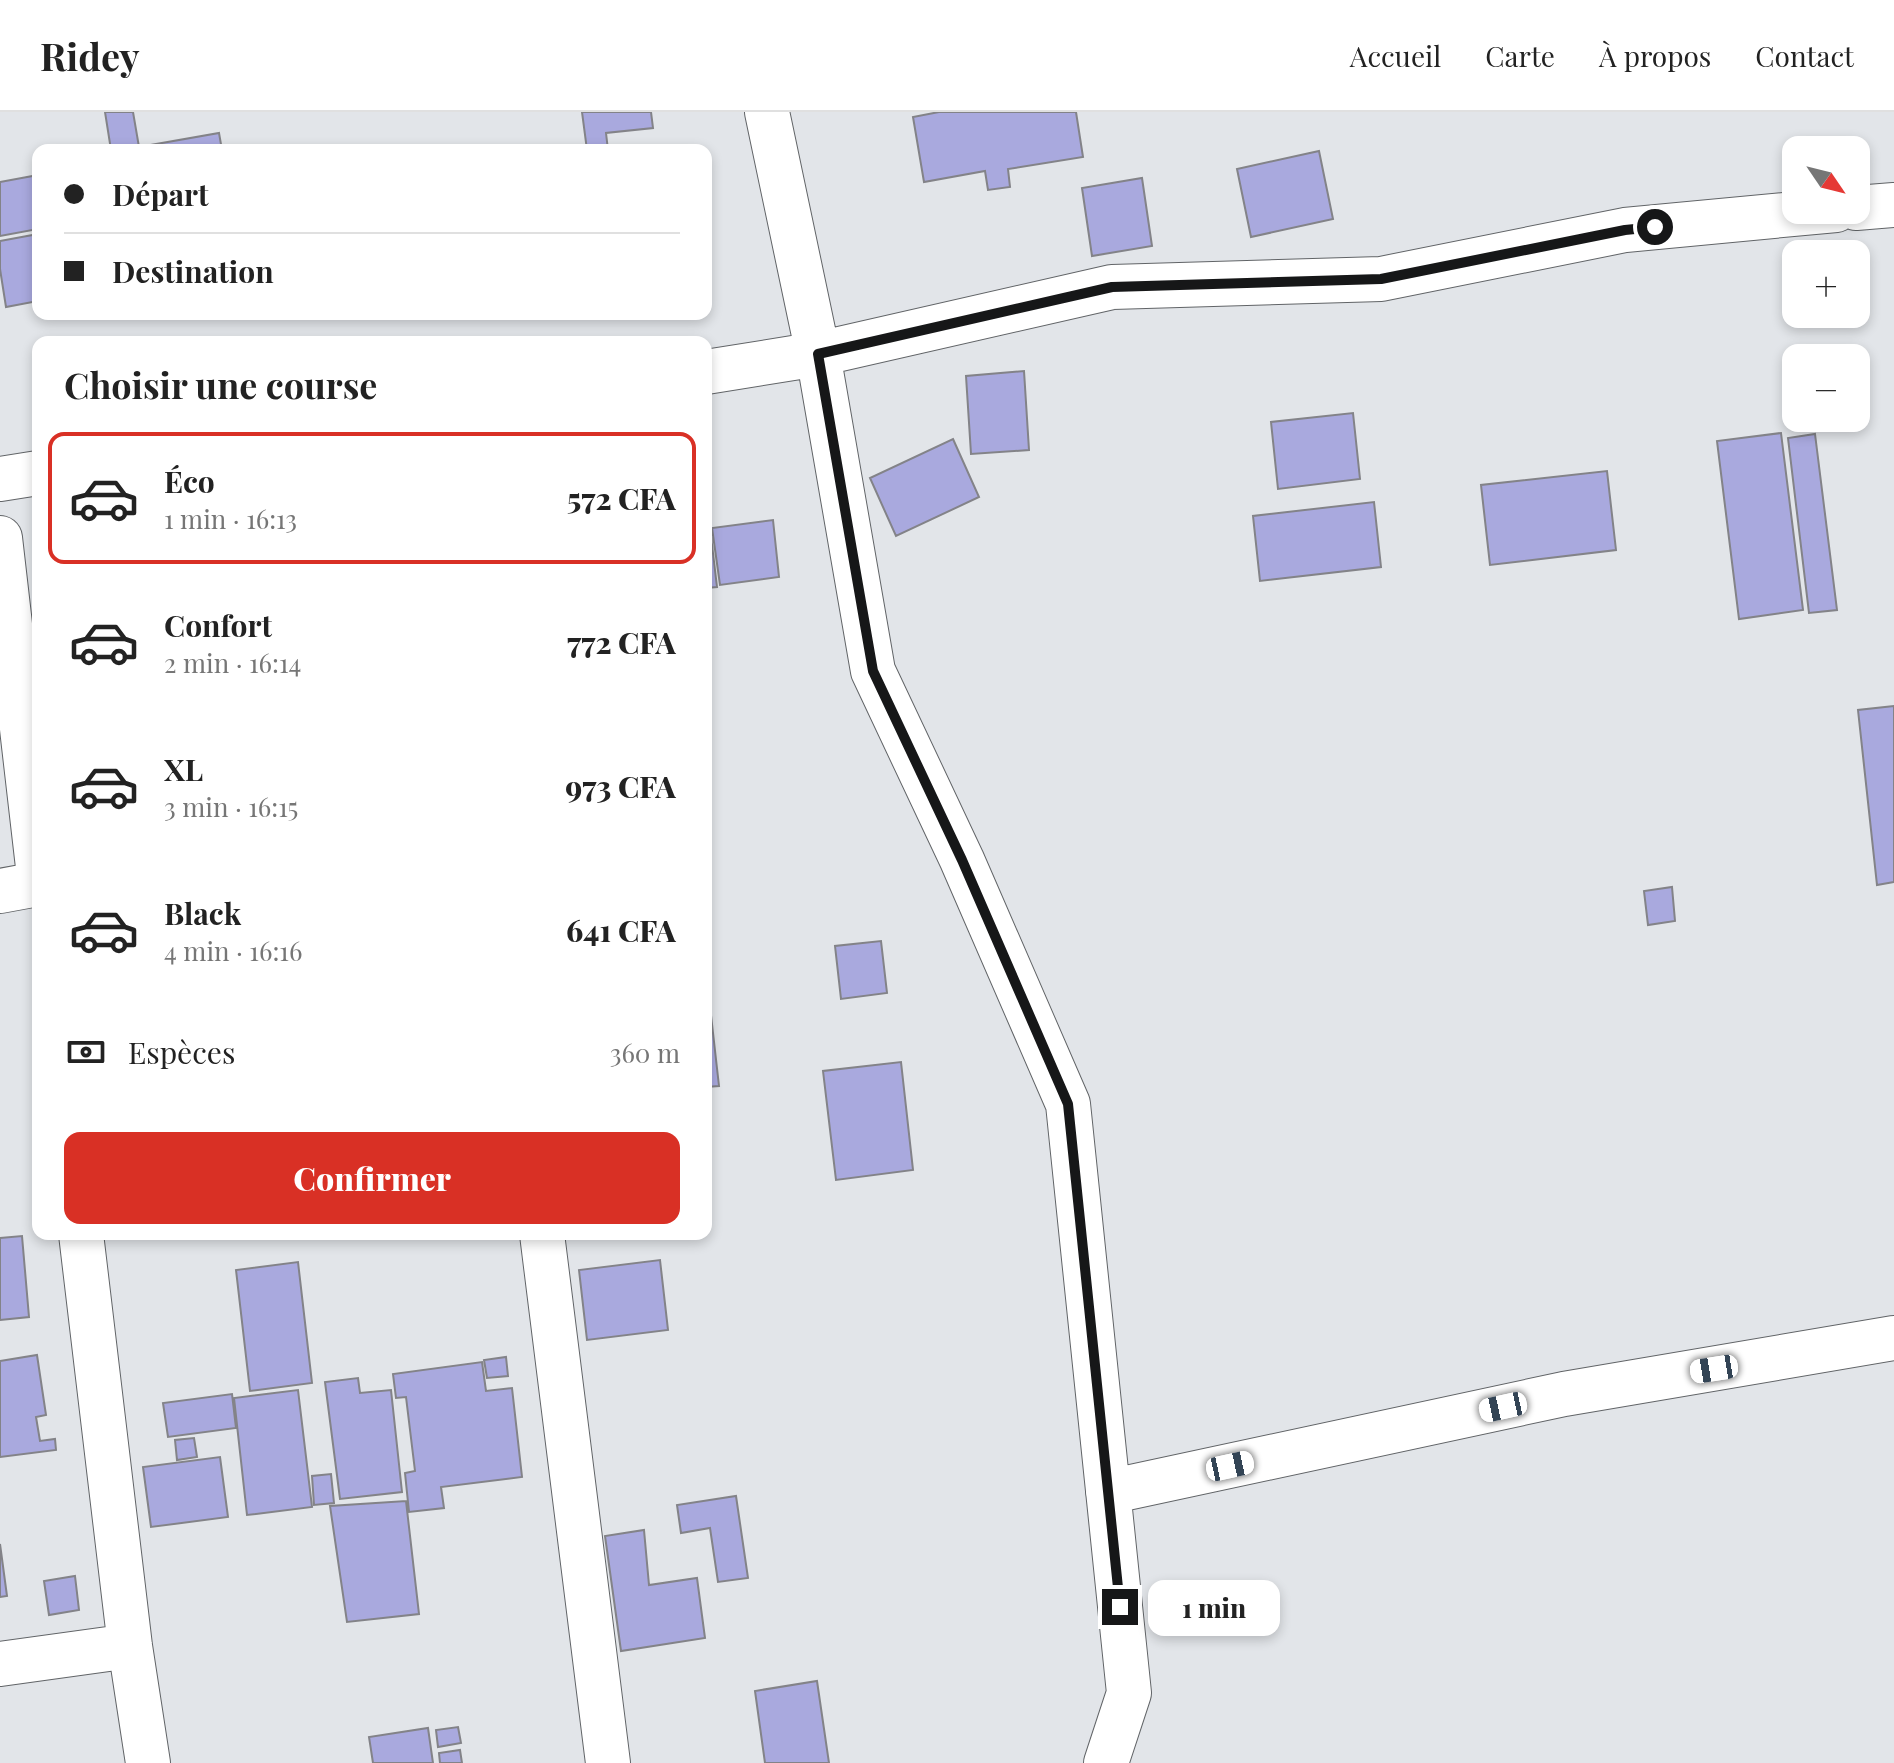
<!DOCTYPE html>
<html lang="fr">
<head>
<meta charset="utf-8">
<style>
	body { margin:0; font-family:"Playfair Display",serif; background:#f6f6f6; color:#222; height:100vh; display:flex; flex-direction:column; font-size:30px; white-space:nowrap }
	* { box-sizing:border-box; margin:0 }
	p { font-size:26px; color:#767676 }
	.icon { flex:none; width:44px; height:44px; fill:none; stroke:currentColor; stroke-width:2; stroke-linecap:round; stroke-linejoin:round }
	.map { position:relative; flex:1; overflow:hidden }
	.drawer { position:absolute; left:32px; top:224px; width:680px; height:904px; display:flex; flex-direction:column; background:#fff; border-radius:16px; box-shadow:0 4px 12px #0003 }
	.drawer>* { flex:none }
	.guide { position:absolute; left:32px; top:32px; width:680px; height:176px; border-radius:16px; box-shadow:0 4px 12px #0003; display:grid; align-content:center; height:176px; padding:0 32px; background:#fff }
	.needle { width:52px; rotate:125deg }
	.buttons { position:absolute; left:1782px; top:24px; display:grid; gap:16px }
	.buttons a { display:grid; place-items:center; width:88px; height:88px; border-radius:16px; background:#fff; box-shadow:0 4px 12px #0003; font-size:40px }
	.end { position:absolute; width:36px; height:36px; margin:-18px; border:10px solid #161718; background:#fff; box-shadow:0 0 0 4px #fff }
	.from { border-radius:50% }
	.bubble { position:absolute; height:56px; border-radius:16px; background:#fff; box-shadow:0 4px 12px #0003; font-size:26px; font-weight:800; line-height:56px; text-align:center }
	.car { position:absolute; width:24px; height:48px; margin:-24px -12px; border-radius:10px; box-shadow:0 0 6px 2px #0007; background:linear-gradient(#fff 24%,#345 0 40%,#fff 0 76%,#345 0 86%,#fff 0) }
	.guide b { display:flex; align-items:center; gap:28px; height:76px; font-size:30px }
	.guide b+b { border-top:2px solid #e0e0e0 }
	.guide i { width:20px; height:20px; background:#222 }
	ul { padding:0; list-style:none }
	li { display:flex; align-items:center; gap:24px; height:132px; margin:0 16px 12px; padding:0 16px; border:4px solid transparent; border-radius:16px }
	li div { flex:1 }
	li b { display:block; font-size:30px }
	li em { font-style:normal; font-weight:800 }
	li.active { border-color:#d93025 }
	li>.icon { width:72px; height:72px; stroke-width:1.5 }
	h2 { padding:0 32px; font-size:36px; line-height:96px }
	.pay { display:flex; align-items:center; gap:20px; height:88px; padding:0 32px; font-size:30px }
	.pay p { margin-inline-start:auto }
	.button { display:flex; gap:16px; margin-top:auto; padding:16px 32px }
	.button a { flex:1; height:92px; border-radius:16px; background:#d93025; color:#fff; font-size:32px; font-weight:800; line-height:92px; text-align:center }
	header { display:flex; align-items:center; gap:48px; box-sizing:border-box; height:112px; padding:0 40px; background:#fff; border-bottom:2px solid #e0e0e0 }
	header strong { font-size:38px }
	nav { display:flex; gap:44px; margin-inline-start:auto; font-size:28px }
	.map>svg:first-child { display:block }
	.building { fill:#a9a9de; stroke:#838388; stroke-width:2 }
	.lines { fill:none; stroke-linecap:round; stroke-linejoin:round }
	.minor-casing { stroke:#616467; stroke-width:46 }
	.minor { stroke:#fff; stroke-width:44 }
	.route { stroke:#161718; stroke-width:10 }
</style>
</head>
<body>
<header>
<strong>Ridey</strong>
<nav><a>Accueil</a><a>Carte</a><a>À propos</a><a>Contact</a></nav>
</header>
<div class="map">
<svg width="1894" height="1651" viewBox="0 0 1894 1651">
	<rect width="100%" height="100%" fill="#e2e5e9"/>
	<path class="building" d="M105,0H133L139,35L219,21L222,38H111Z
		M582,0H651L653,16L606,21L608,38H587Z
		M939,0H1076L1083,45L1008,57L1010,75L988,78L985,59L924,70L913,5Z
		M1319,39L1333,107L1251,125L1237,57Z
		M38,63V117L0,124V70Z
		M1142,66L1152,134L1092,144L1082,76Z
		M38,122V189L6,195L0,157V129Z
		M1024,259L1029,338L971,342L966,264Z
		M1353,301L1360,367L1278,377L1271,310Z
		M1781,321L1803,498L1739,507L1717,329Z
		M1815,322L1837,498L1809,501L1788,326Z
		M953,327L979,385L896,424L870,366Z
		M1607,359L1616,438L1490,453L1481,373Z
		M1374,390L1381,455L1260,469L1253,404Z
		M773,408L779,465L720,473L712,416Z
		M706,416H710L717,475L706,476Z
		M1894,594V770L1877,773L1858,598Z
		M1672,775L1675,809L1648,813L1644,779Z
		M881,829L887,881L841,887L835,834Z
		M706,859L719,974L706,975Z
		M901,950L913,1058L836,1068L823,959Z
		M22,1124L29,1205L0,1208V1126Z
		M660,1148L668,1218L587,1228L579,1158Z
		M298,1150L312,1271L250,1279L236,1158Z
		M37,1243L46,1303L36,1305L40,1329L55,1327L56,1338L0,1345V1249Z
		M506,1245L508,1264L487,1266L484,1248Z
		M482,1250L486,1279L512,1276L522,1365L441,1375L444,1396L409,1400L405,1361L415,1359L406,1285L396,1286L393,1262Z
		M358,1266L360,1281L391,1278L402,1380L340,1387L325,1270Z
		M298,1278L312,1395L247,1403L234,1286Z
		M232,1282L236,1316L168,1325L163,1291Z
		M194,1326L197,1345L177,1348L175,1328Z
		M220,1345L228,1405L151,1415L143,1355Z
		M331,1362L334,1391L314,1393L312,1364Z
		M736,1384L748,1466L718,1470L710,1416L681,1421L677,1393Z
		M406,1389L419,1502L347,1510L330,1394Z
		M644,1418L649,1473L697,1466L705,1526L621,1539L605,1424Z
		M0,1432L7,1484L0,1485Z
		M75,1464L79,1498L49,1503L44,1469Z
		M817,1569L829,1651H765L755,1579Z
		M458,1615L461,1631L438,1635L436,1618Z
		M428,1616L433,1651H373L369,1625Z
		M460,1638L462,1651H440L439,1641Z"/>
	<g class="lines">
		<g class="minor-casing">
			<path id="minor" d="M767,0L818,242L873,559L962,748L1068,992L1129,1581L1106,1651
				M1856,96L1894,93
				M706,260L818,242L1112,175L1381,167L1625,118L1836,98
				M0,367L38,361
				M0,426L38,755
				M0,779L38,772
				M81,1122L130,1534L148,1651
				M542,1122L608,1651
				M1108,1380L1564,1282L1894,1226
				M0,1552L130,1534"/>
		</g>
		<use href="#minor" class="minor"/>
	</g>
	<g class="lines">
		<path class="route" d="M1120,1495L1068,992L962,748L873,559L818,242L1112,175L1381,167L1625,118L1655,115"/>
	</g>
</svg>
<div class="buttons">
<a><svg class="needle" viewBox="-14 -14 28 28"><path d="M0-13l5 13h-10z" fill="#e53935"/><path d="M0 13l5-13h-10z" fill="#767676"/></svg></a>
<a>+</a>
<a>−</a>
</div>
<i class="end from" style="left:1655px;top:115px"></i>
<i class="end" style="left:1120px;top:1495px"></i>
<div class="bubble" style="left:1148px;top:1468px;width:132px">1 min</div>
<i class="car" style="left:1714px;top:1257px;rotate:261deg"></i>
<i class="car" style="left:1503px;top:1295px;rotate:258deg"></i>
<i class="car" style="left:1230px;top:1354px;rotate:78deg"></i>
<div class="guide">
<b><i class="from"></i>Départ</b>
<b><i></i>Destination</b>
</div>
<section class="drawer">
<h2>Choisir une course</h2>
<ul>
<li class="active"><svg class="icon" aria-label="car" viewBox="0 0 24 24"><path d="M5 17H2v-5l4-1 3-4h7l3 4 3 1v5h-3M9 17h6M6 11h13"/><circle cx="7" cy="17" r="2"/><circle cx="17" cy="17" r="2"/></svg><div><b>Éco</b><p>1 min · 16:13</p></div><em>572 CFA</em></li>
<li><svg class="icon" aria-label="car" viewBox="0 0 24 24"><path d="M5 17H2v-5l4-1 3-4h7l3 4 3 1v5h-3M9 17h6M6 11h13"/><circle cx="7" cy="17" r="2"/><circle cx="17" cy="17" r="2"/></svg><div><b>Confort</b><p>2 min · 16:14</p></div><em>772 CFA</em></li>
<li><svg class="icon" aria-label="car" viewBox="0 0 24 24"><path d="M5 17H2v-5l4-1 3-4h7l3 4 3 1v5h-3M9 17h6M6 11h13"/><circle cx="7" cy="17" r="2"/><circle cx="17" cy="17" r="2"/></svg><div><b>XL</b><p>3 min · 16:15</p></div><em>973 CFA</em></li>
<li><svg class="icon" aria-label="car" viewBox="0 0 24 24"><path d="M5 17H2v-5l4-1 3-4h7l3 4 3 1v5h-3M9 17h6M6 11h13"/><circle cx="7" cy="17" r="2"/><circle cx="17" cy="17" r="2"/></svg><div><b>Black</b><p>4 min · 16:16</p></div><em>641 CFA</em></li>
</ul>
<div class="pay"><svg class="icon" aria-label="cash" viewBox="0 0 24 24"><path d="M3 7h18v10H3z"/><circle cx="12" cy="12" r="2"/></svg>Espèces<p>360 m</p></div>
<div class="button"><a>Confirmer</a></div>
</section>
</div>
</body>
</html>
